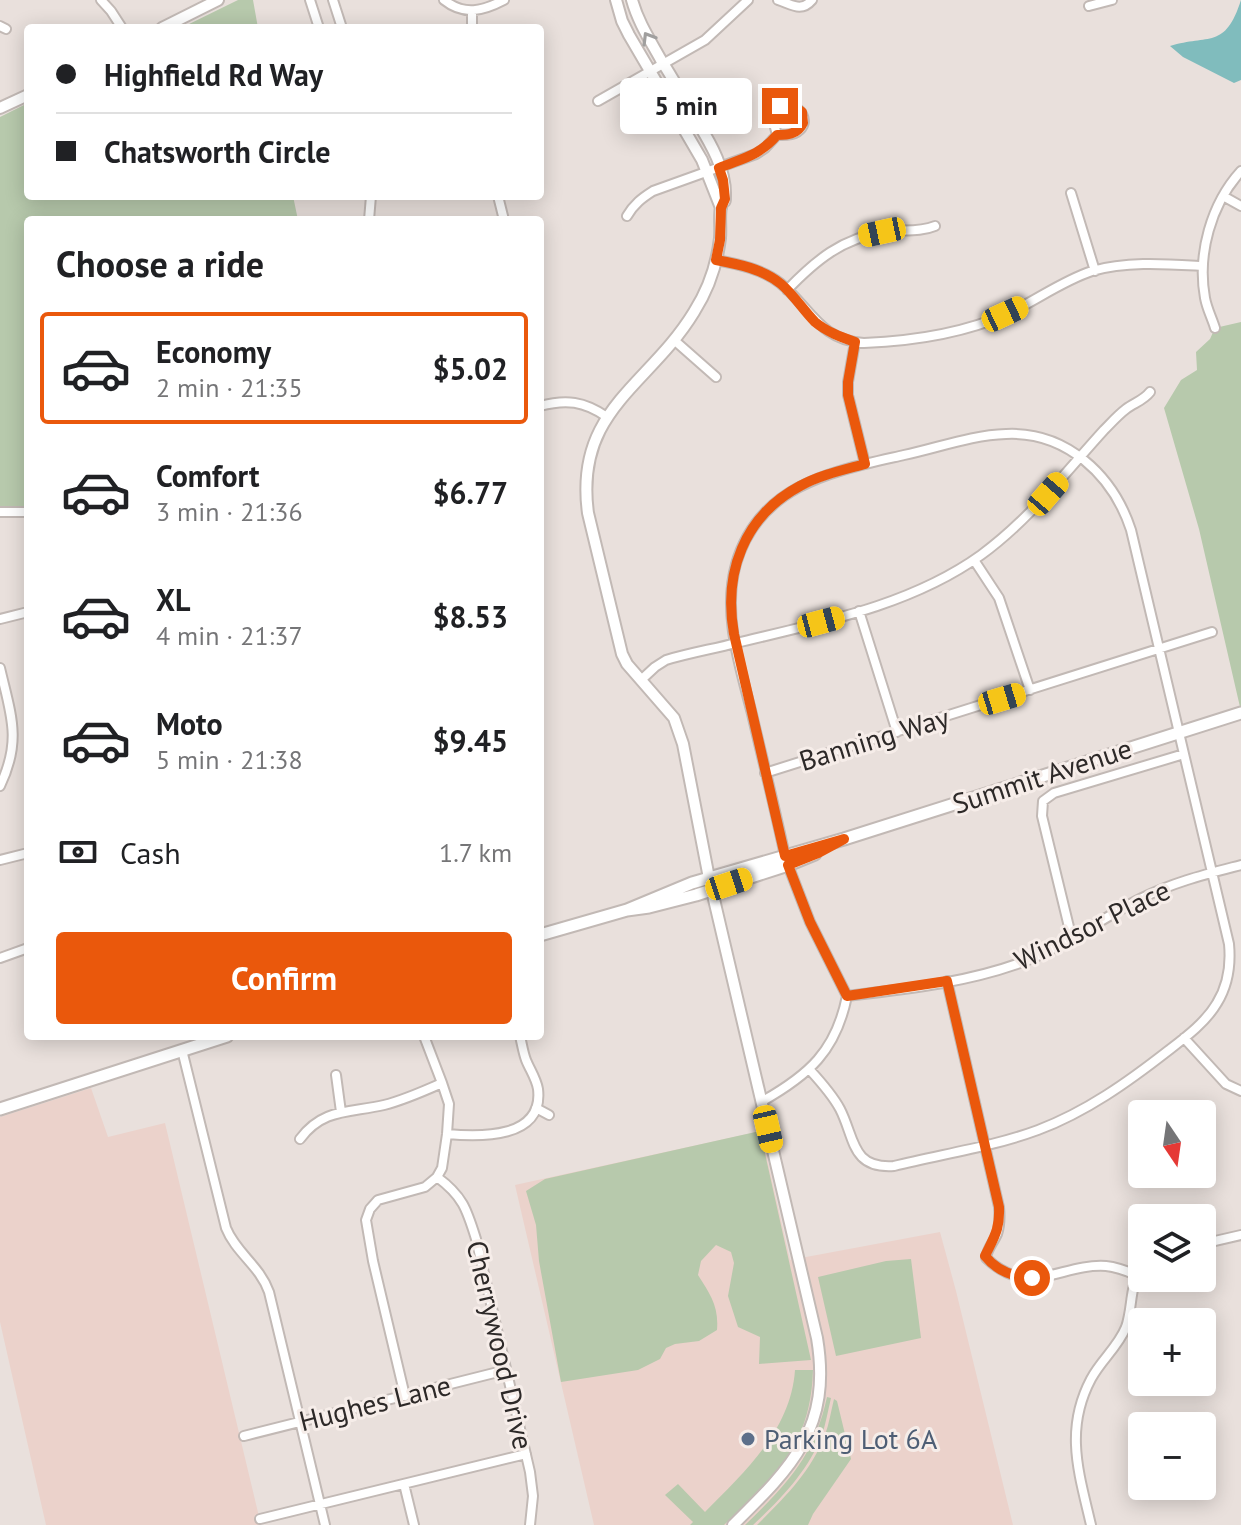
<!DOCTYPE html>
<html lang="en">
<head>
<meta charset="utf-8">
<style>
	body { margin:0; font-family:"PT Sans",sans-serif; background:#f6f6f6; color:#202124; height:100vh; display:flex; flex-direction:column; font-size:30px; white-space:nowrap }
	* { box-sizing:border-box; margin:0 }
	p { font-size:26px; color:#757577 }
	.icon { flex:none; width:44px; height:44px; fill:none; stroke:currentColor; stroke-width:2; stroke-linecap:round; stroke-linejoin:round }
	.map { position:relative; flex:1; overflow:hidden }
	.drawer { position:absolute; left:24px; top:216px; width:520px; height:824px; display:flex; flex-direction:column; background:#fff; border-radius:8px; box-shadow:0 4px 20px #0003 }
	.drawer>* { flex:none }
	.guide { position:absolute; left:24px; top:24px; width:520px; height:176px; border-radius:8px; box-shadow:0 4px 20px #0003; display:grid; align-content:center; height:176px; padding:0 32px; background:#fff }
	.needle { width:52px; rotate:167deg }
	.controls { position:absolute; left:1128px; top:1100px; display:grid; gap:16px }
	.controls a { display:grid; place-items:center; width:88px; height:88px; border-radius:8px; background:#fff; box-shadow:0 4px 20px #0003; font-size:40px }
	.end { position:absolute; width:36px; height:36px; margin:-18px; border:10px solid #ea580c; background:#fff; box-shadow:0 0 0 4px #fff }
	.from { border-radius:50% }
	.bubble { position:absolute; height:56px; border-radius:8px; background:#fff; box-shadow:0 4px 20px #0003; font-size:26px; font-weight:600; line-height:56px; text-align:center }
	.car { position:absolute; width:24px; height:48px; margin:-24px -12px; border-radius:10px; box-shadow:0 0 6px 2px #0007; background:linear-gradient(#f5c518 24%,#345 0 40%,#f5c518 0 76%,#345 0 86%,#f5c518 0) }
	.guide b { display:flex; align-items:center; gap:28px; height:76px; font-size:30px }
	.guide b+b { border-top:2px solid #e0e0e0 }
	.guide i { width:20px; height:20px; background:#202124 }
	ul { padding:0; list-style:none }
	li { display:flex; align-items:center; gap:24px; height:112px; margin:0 16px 12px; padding:0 16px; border:4px solid transparent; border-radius:8px }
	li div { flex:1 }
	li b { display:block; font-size:30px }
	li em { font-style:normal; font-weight:600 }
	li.on { border-color:#ea580c }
	li>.icon { width:72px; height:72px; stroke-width:1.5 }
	h2 { padding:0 32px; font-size:36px; line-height:96px }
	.pay { display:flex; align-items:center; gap:20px; height:88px; padding:0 32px; font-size:30px }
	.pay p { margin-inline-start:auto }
	.action { display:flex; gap:16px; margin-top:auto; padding:16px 32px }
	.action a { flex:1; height:92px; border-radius:8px; background:#ea580c; color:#fff; font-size:32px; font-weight:600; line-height:92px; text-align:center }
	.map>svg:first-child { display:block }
	.education { fill:#ebd2cb }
	.green { fill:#b7c9ac }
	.water { fill:#80bcbd }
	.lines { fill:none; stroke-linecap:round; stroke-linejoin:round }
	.minor-casing { stroke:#c2b9b5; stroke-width:12 }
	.tertiary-casing { stroke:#c2b9b5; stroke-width:14 }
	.secondary-casing { stroke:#c2b9b5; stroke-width:15 }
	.minor { stroke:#fff; stroke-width:8 }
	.tertiary { stroke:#fff; stroke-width:10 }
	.secondary { stroke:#fff; stroke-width:11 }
	.oneway { stroke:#a09f9e }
	.route { stroke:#ea580c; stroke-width:10 }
	.service-dot { fill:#5c6f8a; stroke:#f6ede9; stroke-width:3 }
	.labels { text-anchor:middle; stroke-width:6; stroke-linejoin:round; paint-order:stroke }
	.street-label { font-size:28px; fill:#2d2928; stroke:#f6ede9 }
	.service-label { font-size:28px; fill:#4e5e75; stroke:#f6ede9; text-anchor:start }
</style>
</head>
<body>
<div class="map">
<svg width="1241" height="1525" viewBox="0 0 1241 1525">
	<rect width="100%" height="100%" fill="#e9e0dc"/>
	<path class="education" d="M91,1088L108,1137L165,1123L261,1525H46L0,1322V1117Z
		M761,1131L790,1260L940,1232L956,1291L1013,1525H594L515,1185Z"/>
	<path class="green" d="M238,0H253L258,28H181Z
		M28,103V196H293L298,220H28V508H0V117Z
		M1241,322V707H1240L1199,529L1164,408L1181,380L1197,370L1196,352L1210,339L1215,328Z
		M760,1131L811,1360L759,1364L760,1337L738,1327L728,1296L734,1263L731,1252L716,1245L701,1261L698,1275C710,1294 719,1306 717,1330L699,1341L675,1344L666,1348L660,1359L638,1370L561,1382L539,1261L536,1225L526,1191L545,1179Z
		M911,1259L921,1338L836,1356L818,1277L886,1261Z
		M795,1370H813C811,1446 774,1476 724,1525H690L693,1522L665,1495L678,1484L705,1512C745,1471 791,1430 795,1370Z
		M827,1397L831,1398C828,1410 826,1423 822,1435C808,1471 781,1499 753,1525H745C787,1484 814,1457 827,1397Z
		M834,1399L837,1401L851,1459L813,1514L808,1525H757C784,1498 811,1472 825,1435C829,1424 831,1411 834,1399Z"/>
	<path class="water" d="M1241,0V80L1234,83L1183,57L1170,46C1209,34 1225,50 1241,0Z"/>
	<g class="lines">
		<g class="minor-casing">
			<path id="minor" d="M101,0L111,11L122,28
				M310,0L319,28
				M333,0L342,28
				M444,0C464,16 483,11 504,0
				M778,0C791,4 801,13 812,0
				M1089,6L1112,0
				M0,26L6,29
				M472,28V11
				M598,101L705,40L748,0
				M786,104C800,105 812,122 797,132C791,136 783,135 777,135L772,116L776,109Z
				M1071,193L1095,271
				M498,196L504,220
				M1223,196L1241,206
				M627,216C634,204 642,198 653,191L756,154L765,148L777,135
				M369,220L371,196
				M716,260C738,264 762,269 780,283C810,307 820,341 864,343C913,341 965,333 1009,313C1037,300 1062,281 1092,271C1127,261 1166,264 1202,266
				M787,290C815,261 842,238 884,232C901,229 918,233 935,226
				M1215,328C1212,318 1207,309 1205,298C1197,254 1211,204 1241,171
				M674,340L716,377
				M855,342L848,382V395L865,464
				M540,406C566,399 584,401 607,417
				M0,512H28
				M974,560L999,598L1030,690
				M859,611L897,732
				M0,619L28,612
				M0,668C11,715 22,740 0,786
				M641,680L655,667L666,660C689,653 713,649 736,643C819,623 910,606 981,555C1029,520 1064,474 1104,430C1111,423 1118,415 1126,409C1134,403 1144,400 1150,392
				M765,773L1212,632
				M785,856C775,809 763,761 752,714C740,666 722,614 736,564C759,484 834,471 904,455C938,448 971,435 1006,434C1066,431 1113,475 1131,530L1229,944C1231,965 1228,985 1217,1003C1206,1022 1186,1037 1169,1050C1128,1082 1086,1112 1038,1130C992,1147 942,1154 894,1166C851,1169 855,1138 840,1109C832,1094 820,1081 809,1069
				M0,860L28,853
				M1073,938L1069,927L1042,816L1043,801L1054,793L1184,754
				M0,958L28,948
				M947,981L999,1207C1000,1217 1000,1225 997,1234C993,1243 987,1249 986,1258C1029,1299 1061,1263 1106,1266C1117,1267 1127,1271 1136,1275
				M847,996C908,989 972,982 1028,960C1069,944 1103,917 1142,898C1174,882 1207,874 1241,865
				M1184,1038L1226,1084L1241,1091
				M182,1050L226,1228C236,1253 260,1266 269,1292L325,1525
				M336,1075L341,1112
				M761,1102C809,1075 836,1051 847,996L810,922L788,865
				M536,1108L549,1115
				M447,1134C480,1137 544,1139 538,1089C536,1078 530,1070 526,1060C523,1052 522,1044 520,1036
				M300,1139C323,1108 350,1113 384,1105C404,1100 424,1091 442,1083
				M437,1177C463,1196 467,1210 476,1239L530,1472L533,1496L530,1525
				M1202,1244L1241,1235
				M405,1396L373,1261L366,1220L370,1209L378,1200L425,1187L437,1177L442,1168L447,1134L449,1104L442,1083L424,1036
				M244,1436L506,1370
				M404,1484L414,1525
				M260,1519L526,1454
				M1091,1525C1079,1473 1064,1430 1091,1379C1101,1360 1118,1347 1126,1327C1133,1307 1129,1286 1142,1267"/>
		</g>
		<g class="tertiary-casing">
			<path id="tertiary" d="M616,0L622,21L629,35L702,160L721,208
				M632,0C638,22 650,40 661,60C674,80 686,102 698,123C711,144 726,170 725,196C725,206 724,197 721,207C719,216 721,228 720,238C717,264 708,290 694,312C649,386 574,410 588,513L622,654L627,664L674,718L683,744L709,878L817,1338C832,1428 792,1467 733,1525
				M162,28L218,0
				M0,108L28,95"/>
		</g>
		<g class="secondary-casing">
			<path id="secondary" d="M627,910L692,883L844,839L1241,713
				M540,935L627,910L649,907L696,895L788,865L815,854
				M0,1109L227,1036"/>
		</g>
		<use href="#minor" class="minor"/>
		<use href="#tertiary" class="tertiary"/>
		<use href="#secondary" class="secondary"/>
	</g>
	<defs><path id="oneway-chevron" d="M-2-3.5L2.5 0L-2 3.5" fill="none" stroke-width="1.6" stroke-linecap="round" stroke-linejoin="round" transform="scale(2)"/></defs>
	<use class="oneway" href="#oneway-chevron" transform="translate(648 38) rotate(-121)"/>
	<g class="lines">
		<path class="route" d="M780,106L791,104L802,112L803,123C798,134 788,135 777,135C759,156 743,158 719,168L723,180L725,199L721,208L720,240L716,260C738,264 763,269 781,284C794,295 803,310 815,322C827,332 841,337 855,342L848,382V395L865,464C843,470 820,475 800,486C744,516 723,573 734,634L785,856L844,839L818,853L788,865L810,922L847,996L947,981L999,1207C1000,1230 994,1237 985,1256C997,1271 1014,1277 1032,1278"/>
	</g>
	<circle class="service-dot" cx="748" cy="1439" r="8"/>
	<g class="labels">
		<g class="street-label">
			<text transform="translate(874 739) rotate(-17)" y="10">Banning Way</text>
			<text transform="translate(1042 776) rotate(-18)" y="10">Summit Avenue</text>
			<text transform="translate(1092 925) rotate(-26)" y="10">Windsor Place</text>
			<text transform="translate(500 1345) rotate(77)" y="10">Cherrywood Drive</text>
			<text transform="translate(375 1403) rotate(-14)" y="10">Hughes Lane</text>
		</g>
		<g class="service-label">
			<text x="764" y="1449">Parking Lot 6A</text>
		</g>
	</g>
</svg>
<div class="controls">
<a><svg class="needle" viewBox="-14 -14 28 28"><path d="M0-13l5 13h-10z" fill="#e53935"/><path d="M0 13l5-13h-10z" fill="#757577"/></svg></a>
<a><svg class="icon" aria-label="layers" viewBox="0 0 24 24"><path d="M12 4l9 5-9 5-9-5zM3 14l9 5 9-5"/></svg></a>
<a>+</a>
<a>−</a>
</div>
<i class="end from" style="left:1032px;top:1278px"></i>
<i class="end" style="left:780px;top:106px"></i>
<div class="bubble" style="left:620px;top:78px;width:132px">5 min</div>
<i class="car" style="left:882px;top:232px;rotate:258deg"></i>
<i class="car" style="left:1005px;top:314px;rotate:65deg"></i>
<i class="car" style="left:1048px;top:494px;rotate:41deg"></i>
<i class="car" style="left:821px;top:622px;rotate:75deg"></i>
<i class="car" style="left:1002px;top:699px;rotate:73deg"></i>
<i class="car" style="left:729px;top:884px;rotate:72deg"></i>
<i class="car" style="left:768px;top:1129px;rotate:167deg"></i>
<div class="guide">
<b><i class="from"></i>Highfield Rd Way</b>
<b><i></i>Chatsworth Circle</b>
</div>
<section class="drawer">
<h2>Choose a ride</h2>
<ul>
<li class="on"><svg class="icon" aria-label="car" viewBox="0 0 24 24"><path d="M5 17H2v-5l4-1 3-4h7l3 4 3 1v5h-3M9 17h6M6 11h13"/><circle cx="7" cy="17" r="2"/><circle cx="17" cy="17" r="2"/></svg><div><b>Economy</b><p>2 min · 21:35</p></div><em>$5.02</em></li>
<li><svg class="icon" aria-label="car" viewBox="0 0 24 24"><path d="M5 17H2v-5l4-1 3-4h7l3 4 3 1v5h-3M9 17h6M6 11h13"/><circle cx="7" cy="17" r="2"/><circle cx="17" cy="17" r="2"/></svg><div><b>Comfort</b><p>3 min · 21:36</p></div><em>$6.77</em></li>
<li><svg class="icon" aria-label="car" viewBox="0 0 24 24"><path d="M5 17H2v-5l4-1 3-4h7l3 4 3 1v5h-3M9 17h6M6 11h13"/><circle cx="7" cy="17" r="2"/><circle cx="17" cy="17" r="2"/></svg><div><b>XL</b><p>4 min · 21:37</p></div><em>$8.53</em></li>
<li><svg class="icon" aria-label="car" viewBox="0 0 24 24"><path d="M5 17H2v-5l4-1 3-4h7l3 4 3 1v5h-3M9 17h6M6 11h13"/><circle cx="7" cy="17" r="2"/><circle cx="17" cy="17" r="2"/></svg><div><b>Moto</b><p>5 min · 21:38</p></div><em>$9.45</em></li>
</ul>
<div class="pay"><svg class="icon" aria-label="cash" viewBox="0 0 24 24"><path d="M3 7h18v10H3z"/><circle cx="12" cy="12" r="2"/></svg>Cash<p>1.7 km</p></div>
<div class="action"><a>Confirm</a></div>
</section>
</div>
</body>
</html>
